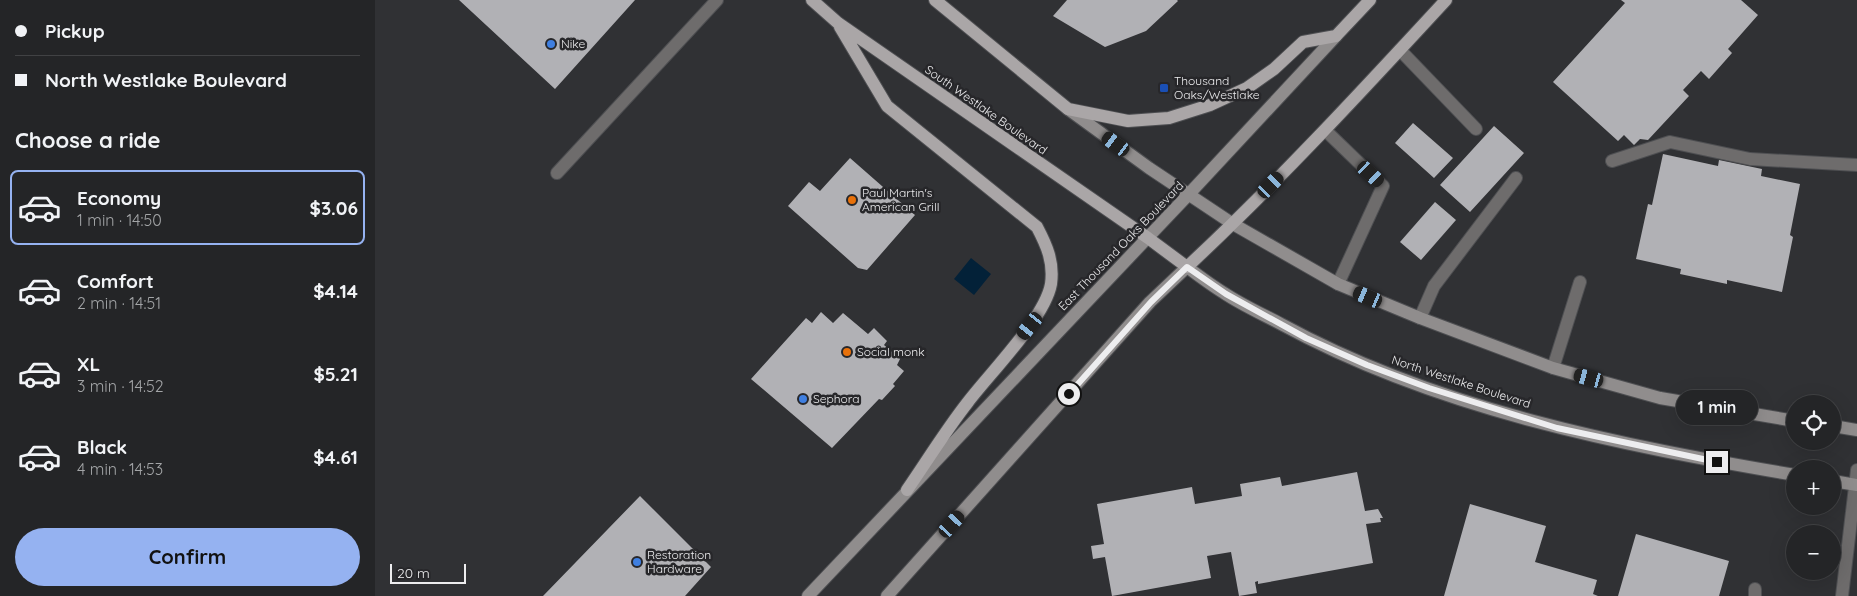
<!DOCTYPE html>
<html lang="en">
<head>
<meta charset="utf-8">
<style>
	body { margin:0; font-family:Quicksand,sans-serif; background:#2c2d2f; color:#f1f3f6; height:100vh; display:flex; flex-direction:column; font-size:19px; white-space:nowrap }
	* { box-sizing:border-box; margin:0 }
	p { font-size:16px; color:#a3a5a7 }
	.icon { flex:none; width:28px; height:28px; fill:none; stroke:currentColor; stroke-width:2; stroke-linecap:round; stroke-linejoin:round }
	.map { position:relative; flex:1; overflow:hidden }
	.side { display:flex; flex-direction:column; background:#242527; width:375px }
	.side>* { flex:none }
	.guide { display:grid; align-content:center; height:110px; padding:0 15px; background:#242527 }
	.fabs { position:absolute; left:1411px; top:395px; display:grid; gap:10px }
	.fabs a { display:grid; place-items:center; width:55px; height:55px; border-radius:50%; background:#242527; box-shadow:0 5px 20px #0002,0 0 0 1px #414244; font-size:25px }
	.scale { position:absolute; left:15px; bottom:12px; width:76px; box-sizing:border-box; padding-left:5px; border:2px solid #ededef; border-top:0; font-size:14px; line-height:18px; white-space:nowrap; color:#ededef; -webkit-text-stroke:4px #27272a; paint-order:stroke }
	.end { position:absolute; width:22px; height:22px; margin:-11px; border:6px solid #ededef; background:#111; box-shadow:0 0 0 2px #111 }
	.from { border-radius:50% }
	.bubble { position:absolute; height:35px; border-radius:18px; background:#242527; box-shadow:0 5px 20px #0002,0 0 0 1px #414244; font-size:16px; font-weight:800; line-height:35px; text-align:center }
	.car { position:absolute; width:15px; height:30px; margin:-15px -8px; border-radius:6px; box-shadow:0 0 4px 1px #0007; background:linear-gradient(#222 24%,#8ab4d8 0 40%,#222 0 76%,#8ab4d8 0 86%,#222 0) }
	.guide b { display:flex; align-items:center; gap:18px; height:48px; font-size:19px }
	.guide b+b { border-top:1px solid #414244 }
	.guide i { width:12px; height:12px; background:#f1f3f6 }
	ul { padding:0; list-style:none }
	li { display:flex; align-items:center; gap:15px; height:75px; margin:0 10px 8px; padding:0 5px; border:2px solid transparent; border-radius:8px }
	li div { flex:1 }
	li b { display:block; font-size:19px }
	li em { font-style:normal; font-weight:800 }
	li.on { border-color:#95b2f1 }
	li>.icon { width:45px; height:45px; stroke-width:1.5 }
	h2 { padding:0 15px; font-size:22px; line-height:60px }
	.primary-button { display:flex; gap:10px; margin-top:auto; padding:10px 15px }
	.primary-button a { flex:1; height:58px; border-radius:30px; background:#95b2f1; color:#111; font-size:20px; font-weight:800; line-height:58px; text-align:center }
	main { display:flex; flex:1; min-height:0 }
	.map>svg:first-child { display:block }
	.water { fill:#032138 }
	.building { fill:#b1b1b5 }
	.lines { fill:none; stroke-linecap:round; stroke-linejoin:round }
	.service-casing { stroke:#4e4f52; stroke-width:14 }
	.minor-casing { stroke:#4e4f52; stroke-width:14 }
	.secondary-casing { stroke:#4e4f52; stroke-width:14 }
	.primary-casing { stroke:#4e4f52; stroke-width:14 }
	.service { stroke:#6e6c6c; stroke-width:12 }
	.minor { stroke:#6e6c6c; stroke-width:12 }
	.secondary { stroke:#908d8d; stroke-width:12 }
	.primary { stroke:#aaa6a7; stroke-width:12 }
	.route { stroke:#ededef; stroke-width:6 }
	.shop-dot { fill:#3f7fe0; stroke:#27272a; stroke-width:2 }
	.transit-dot { fill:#1a4fb4; stroke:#27272a; stroke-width:2 }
	.food-dot { fill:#e8710a; stroke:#27272a; stroke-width:2 }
	.labels { text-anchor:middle; stroke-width:5; stroke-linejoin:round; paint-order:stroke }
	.poi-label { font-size:12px; fill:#ededef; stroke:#27272a; text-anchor:start }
	.street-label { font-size:12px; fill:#ededef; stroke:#27272a }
</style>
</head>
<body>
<main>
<section class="side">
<div class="guide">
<b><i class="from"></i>Pickup</b>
<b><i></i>North Westlake Boulevard</b>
</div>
<h2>Choose a ride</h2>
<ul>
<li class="on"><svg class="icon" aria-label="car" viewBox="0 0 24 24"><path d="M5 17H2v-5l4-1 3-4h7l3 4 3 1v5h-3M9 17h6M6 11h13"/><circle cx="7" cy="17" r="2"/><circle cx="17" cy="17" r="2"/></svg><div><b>Economy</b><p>1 min · 14:50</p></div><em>$3.06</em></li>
<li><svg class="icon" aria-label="car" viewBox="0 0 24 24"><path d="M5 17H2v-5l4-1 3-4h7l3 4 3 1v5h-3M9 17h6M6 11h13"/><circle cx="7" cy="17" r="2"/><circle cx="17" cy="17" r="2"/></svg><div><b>Comfort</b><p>2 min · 14:51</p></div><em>$4.14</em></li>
<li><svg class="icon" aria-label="car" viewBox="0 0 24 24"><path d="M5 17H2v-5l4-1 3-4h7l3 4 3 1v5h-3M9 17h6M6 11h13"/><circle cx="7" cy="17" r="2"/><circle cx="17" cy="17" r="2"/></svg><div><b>XL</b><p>3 min · 14:52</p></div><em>$5.21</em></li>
<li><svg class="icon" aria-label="car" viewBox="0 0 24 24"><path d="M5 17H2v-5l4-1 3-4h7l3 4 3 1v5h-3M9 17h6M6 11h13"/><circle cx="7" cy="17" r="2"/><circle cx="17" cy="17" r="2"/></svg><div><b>Black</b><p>4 min · 14:53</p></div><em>$4.61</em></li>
</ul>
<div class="primary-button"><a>Confirm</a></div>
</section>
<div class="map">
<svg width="1482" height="596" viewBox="0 0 1482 596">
	<rect width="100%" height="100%" fill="#303134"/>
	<path class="water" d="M596,258L616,274L599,295L579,279Z"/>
	<path class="building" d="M84,0H260L180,89Z
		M692,0H802L803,1L771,31L730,47L678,16Z
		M1246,0H1366L1383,15L1353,49L1357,53L1334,79L1326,71L1308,90L1314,96L1273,140L1265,139L1259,145L1249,135L1243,141L1178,82L1250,3Z
		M1038,123L1078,158L1059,178L1020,143Z
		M1119,126L1149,153L1095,212L1065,185Z
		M1288,154L1343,166L1344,160L1387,169L1386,176L1425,184L1415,235L1418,237L1407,292L1352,280V284L1305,274L1306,269L1261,259L1273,204L1277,205Z
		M475,158L540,215L492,270L483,268L413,206L434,182L445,191Z
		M1060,202L1081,220L1046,260L1025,242Z
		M446,312L458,323L468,313L493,334L499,328L512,341L509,345L525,359L522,365L529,371L518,384L520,386L507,400L504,399L457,448L376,379L431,318L437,323Z
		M982,472L990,511L1003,509L1008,518H1005L1006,522L991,524L998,563L883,584V581L880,582L882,593L864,596L856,552L832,556L836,578L737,596L730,557L718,559L716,546L729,544L722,504L817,487L820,504L867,496L865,484L905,477L907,486Z
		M265,496L336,567L310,596H168Z
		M1095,504L1171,526L1160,562L1222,580L1218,594L1223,596H1069Z
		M1261,534L1354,561L1344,596H1243Z"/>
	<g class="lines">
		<g class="service-casing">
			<path id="service" d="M1025,50L1101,129
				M950,130L1008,186L963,284
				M1237,161L1295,142L1375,159L1482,165
				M1045,318L1059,286L1141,178
				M1178,368L1205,282
				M1380,596V589
				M1467,596L1482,470"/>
		</g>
		<g class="minor-casing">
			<path id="minor" d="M182,173L342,0"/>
		</g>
		<g class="secondary-casing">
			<path id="secondary" d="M693,109L774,168L858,224L963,284L1045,318L1178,368L1285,398L1420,421
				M1458,426L1482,430
				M1458,481L1482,485
				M433,596L813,195L961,36
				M512,596L775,302L812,267C824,276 836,285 849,293C867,305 887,314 906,324C1064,410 1245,445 1420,475"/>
		</g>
		<g class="primary-casing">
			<path id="primary" d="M437,0L463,23L773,238L812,267C903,182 987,91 1071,0
				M560,0L693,109L753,121L794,118L835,105L872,88L899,69L928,42L961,36L995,0
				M465,27L512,106L662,227C672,246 679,262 676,284C670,318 615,373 593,402C571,430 552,461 532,490"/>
		</g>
		<use href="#service" class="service"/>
		<use href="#minor" class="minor"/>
		<use href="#secondary" class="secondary"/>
		<use href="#primary" class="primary"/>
	</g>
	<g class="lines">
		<path class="route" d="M694,394L776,302L812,267L851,294L931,338L992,365L1054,388L1182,428L1342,462"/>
	</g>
	<g class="shop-dot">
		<circle cx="176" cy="44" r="5"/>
		<circle cx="428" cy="399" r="5"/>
		<circle cx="262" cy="562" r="5"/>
	</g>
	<rect class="transit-dot" x="784" y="83" width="10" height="10" rx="2.5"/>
	<g class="food-dot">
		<circle cx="477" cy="200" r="5"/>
		<circle cx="472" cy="352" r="5"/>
	</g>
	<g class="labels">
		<g class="poi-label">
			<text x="186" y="48">Nike</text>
			<text x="799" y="85">Thousand<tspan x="799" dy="14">Oaks/Westlake</tspan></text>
			<text x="487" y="197">Paul Martin's<tspan x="487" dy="14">American Grill</tspan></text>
			<text x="482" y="356">Social monk</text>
			<text x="438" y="403">Sephora</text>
			<text x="272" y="559">Restoration<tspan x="272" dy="14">Hardware</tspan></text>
		</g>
		<g class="street-label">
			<text transform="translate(611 110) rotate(35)" y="4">South Westlake Boulevard</text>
			<text transform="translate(746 246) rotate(-46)" y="4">East Thousand Oaks Boulevard</text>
			<text transform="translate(1086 382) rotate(18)" y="4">North Westlake Boulevard</text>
		</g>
	</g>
</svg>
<div class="fabs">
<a><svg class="icon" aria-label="locate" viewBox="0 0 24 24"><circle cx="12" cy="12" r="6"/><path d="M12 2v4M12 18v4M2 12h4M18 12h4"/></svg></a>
<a>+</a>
<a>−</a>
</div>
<div class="scale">20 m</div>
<i class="end from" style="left:694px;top:394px"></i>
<i class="end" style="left:1342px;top:462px"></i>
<div class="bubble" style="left:1301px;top:390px;width:82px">1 min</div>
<i class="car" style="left:741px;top:144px;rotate:306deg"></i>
<i class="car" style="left:996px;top:174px;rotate:133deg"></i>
<i class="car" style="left:896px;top:185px;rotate:44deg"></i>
<i class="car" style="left:993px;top:297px;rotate:293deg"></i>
<i class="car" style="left:655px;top:326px;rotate:219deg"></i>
<i class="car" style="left:1214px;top:378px;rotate:285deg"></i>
<i class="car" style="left:577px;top:524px;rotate:42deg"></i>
</div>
</main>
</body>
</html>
